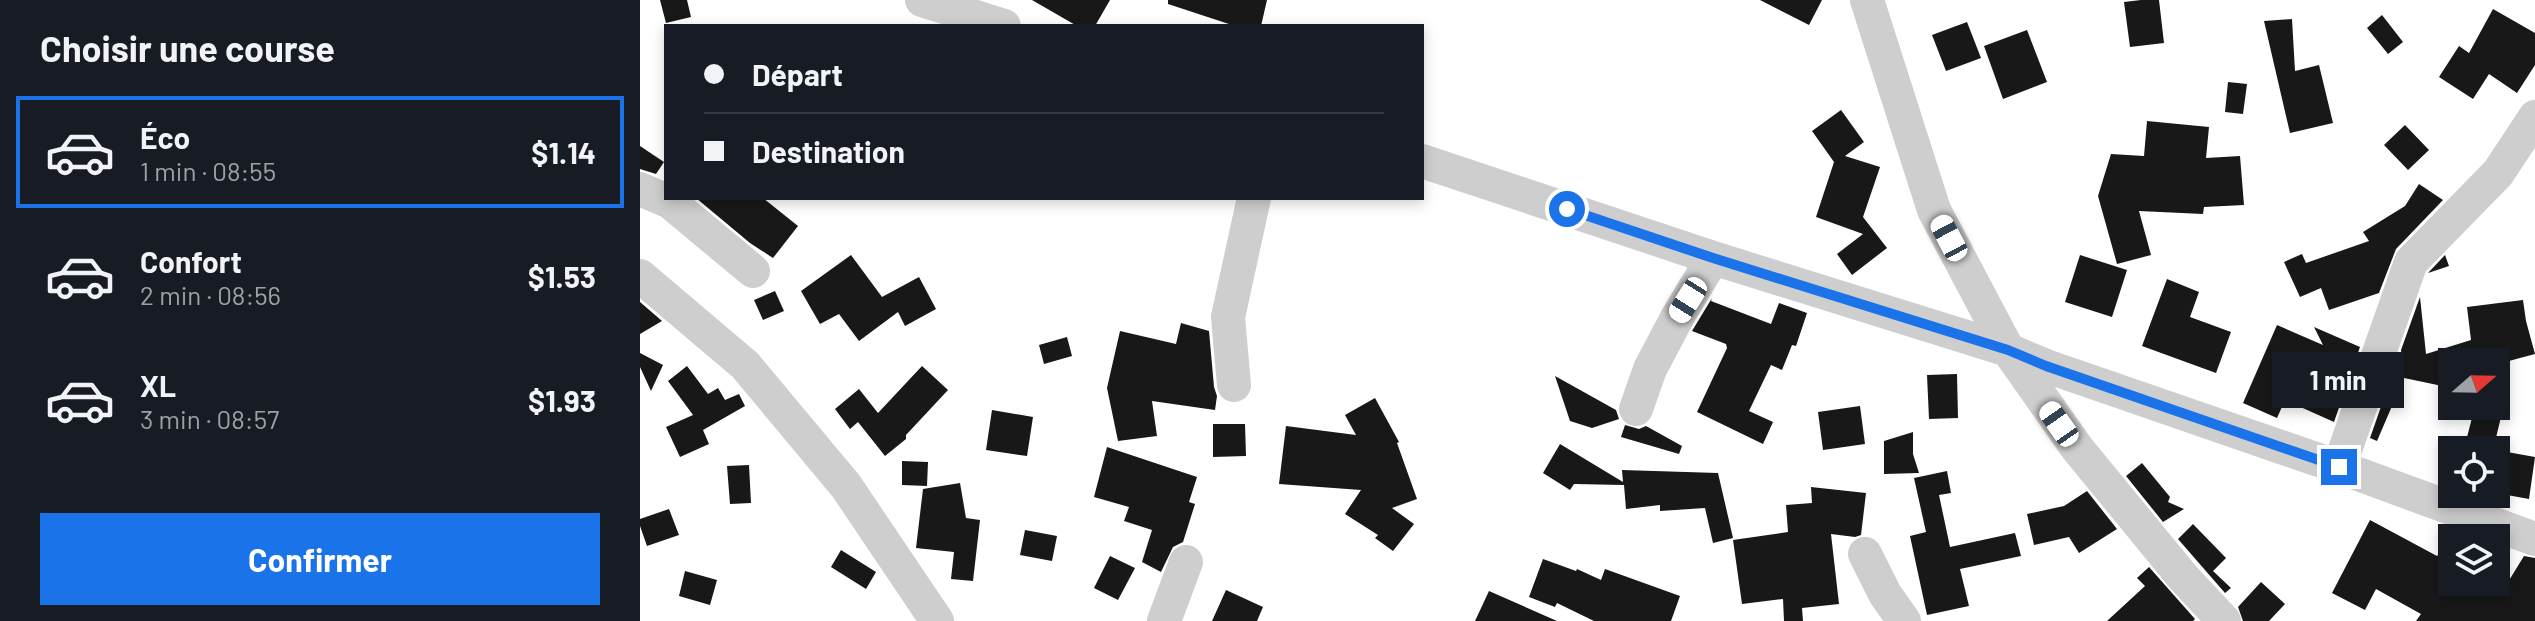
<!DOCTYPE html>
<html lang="fr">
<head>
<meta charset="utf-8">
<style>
	body { margin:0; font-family:Barlow,sans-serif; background:#242831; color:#f1f3f6; height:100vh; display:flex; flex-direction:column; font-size:30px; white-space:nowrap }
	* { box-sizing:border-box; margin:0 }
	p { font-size:26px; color:#9ea1a6 }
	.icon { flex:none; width:44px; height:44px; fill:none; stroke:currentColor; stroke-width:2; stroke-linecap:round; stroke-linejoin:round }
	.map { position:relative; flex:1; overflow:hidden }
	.panel { display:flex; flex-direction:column; background:#171b24; width:640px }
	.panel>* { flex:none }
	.banner { position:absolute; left:24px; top:24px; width:760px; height:176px; border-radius:0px; box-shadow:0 4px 12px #0003; display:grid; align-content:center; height:176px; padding:0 40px; background:#171b24 }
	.needle { width:52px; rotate:70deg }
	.fabs { position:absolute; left:1798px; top:348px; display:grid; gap:16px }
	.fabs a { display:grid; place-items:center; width:72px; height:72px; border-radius:0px; background:#171b24; box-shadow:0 4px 12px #0003; font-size:40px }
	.end { position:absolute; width:36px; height:36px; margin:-18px; border:10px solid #1a73e8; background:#fff; box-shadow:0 0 0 4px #fff }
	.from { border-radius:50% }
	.bubble { position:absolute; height:56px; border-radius:0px; background:#171b24; box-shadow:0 4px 12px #0003; font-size:26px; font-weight:700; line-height:56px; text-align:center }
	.car { position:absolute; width:24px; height:48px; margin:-24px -12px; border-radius:10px; box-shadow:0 0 6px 2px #0007; background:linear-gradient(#fff 24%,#345 0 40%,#fff 0 76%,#345 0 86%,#fff 0) }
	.banner b { display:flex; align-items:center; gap:28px; height:76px; font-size:30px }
	.banner b+b { border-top:2px solid #363941 }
	.banner i { width:20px; height:20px; background:#f1f3f6 }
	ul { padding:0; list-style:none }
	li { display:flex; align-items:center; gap:24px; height:112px; margin:0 16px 12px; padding:0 24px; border:4px solid transparent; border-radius:0px }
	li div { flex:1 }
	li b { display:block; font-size:30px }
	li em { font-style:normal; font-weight:700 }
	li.active { border-color:#1a73e8 }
	li>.icon { width:72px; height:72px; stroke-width:1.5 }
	h2 { padding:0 40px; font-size:36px; line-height:96px }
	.action { display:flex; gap:16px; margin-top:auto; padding:16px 40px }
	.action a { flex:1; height:92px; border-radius:0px; background:#1a73e8; color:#fff; font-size:32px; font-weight:700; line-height:92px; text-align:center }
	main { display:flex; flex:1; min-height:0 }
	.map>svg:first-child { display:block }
	.building { fill:#181818 }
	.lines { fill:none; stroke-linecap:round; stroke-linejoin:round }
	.minor { stroke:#cecece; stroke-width:34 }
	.route { stroke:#1a73e8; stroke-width:10 }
</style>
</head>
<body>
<main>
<section class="panel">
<h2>Choisir une course</h2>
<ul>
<li class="active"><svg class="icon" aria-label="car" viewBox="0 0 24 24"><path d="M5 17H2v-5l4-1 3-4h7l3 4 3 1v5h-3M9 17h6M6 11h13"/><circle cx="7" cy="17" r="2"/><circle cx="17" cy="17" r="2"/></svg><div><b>Éco</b><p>1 min · 08:55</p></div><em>$1.14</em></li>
<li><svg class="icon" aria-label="car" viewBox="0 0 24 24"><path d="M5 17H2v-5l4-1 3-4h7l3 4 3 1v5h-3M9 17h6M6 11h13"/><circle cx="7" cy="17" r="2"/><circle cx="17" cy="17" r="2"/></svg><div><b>Confort</b><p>2 min · 08:56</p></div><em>$1.53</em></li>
<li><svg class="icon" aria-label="car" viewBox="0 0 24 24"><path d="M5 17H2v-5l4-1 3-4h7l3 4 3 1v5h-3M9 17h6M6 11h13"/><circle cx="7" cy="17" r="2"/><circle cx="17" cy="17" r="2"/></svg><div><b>XL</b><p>3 min · 08:57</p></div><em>$1.93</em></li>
</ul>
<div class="action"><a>Confirmer</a></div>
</section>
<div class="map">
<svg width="1895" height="621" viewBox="0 0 1895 621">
	<rect width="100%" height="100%" fill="#fff"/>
	<path class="building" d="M20,0H47L51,17L26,23Z
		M392,0H470L455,26H437Z
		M528,0H627L621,26H595L528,4Z
		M1120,0H1182L1169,25Z
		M1501,0H1519L1524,43L1490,47L1484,2Z
		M1853,9L1895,33V65L1877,93L1849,74L1833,99L1799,77L1819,46L1829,53Z
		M1742,15L1763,42L1748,54L1727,28Z
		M1652,19L1655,71L1679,65L1693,123L1650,133L1624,21Z
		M1327,22L1341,58L1306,71L1292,35Z
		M1387,30L1407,82L1363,99L1344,46Z
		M1588,82L1607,84L1603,114L1585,112Z
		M1201,110L1224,142L1205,156L1240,167L1223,217L1247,248L1212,275L1197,254L1223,234L1176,217L1194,162L1172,131Z
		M1507,121L1569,127L1566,158L1600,156L1604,205L1564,207L1563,214L1499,211L1511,255L1477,264L1458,196L1471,154L1504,156Z
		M1765,125L1789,150L1768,170L1744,145Z
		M0,146L24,162L16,174L0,169Z
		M1779,184L1803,200L1756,249L1739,293L1689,310L1681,288L1660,297L1644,262L1662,254L1666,263L1729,241L1723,232L1765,206Z
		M56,198H123L158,226L133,258L110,243Z
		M211,255L242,297L279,277L296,309L265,326L258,312L219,341L199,314L180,324L161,291Z
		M1440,255L1487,270L1472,317L1425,302Z
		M1805,255L1809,266L1788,273Z
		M1527,279L1559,292L1550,317L1591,332L1576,373L1502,346Z
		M135,291L144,311L123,320L114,300Z
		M1780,297L1786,354L1831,340L1827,307L1883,300L1886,321L1895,354L1865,362H1812V388L1764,378L1737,441L1730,438L1756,364L1763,367L1761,350Z
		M1072,298L1071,301L1131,324L1139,303L1167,313L1156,346L1152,345L1142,370L1131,365L1109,411L1133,422L1123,444L1057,412L1087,348L1086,344L1052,331Z
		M0,302L22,321L0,334Z
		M541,323L569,331L574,387L577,396L575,410L512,401L517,436L478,441L467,388L480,331L536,344Z
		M1637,325L1683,345L1674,327L1720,347L1694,422L1645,400L1637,418L1603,403Z
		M427,337L432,356L404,364L399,345Z
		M0,353L23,365L11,391L0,367Z
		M47,366L68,394L78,388L85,400L99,394L105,406L63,430L69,444L40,457L26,427L53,415L28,381Z
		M282,366L308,390L266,435V439L245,456L218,422L210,429L195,409L219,389L238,413Z
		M1317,374L1318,418L1289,419L1287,375Z
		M915,376L976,410L979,419L952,428L930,421Z
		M735,398L759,442L757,443L777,499L752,508L774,524L753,551L735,538L738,535L705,514L721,490L639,484L646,426L716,435L705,415Z
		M1220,406L1225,444L1183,450L1178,412Z
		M352,410L393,417L387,456L346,450Z
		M1834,410L1861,417L1853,450L1825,445Z
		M573,424H605L606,456L573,457Z
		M985,425L999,429L1006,426L1042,446L1039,454L981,437Z
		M1273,432V454L1279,473L1244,474V441Z
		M920,444L983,482L982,470L1078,473L1093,538L1073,543L1065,508L1020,511V505L986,509L984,485L934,484L930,490L903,473Z
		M467,447L557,477L549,502L555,504L543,542L533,547L521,572L502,562L512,530L484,521L489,507L454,497Z
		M1856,450L1895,457L1889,499L1856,493Z
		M262,461L288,462L287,486L262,485Z
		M1502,463L1530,497L1528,502L1544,509L1523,522L1486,476Z
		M109,465L111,503L90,504L87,466Z
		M1307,471L1311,493L1299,495L1310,547L1375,533L1381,556L1320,569L1329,606L1287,615L1270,536L1286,532L1274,478Z
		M320,483L326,518L340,520L333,581L311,579L314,552L276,548L283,489Z
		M1171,487L1226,493L1221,535L1215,537L1191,534L1199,604L1162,608L1163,621H1144L1143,599L1102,604L1093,540L1148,532L1146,505L1172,503Z
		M1447,491L1477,529L1439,553L1429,537L1394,545L1387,514L1424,506Z
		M29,509L39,535L7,546L0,526V519Z
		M1730,520L1797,556L1812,537V582H1868L1884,556L1895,558V621H1776L1781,614L1736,589L1725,610L1692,593Z
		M1553,524L1586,558L1573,571L1591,588L1585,593L1538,539Z
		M385,530L417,536L412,561L380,555Z
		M201,550L236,572L226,589L191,567Z
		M470,556L495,568L478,600L454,588Z
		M903,559L936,571L937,569L961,580L965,569L1040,596L1031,621H954L917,603L915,607L889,597Z
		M1509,567L1555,619L1553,621H1467L1505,586L1497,578Z
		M45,571L77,580L70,605L39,596Z
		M1621,582L1645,604L1629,621H1603L1598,607Z
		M586,590L623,607L617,621H572Z
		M849,591L917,621H835Z"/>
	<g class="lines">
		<path class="minor" d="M282,0L364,26
			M1227,0L1294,210L1368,350L1437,448L1542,576L1584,621
			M782,161L1073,258L1368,350L1406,366L1699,467L1895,539
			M0,189L30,202L113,271
			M0,276L105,365L206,486L297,621
			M594,385L588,317L614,198
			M996,409L1010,369L1038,316L1073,258
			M1699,467L1771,262L1858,173L1895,117
			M1225,554L1245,594L1264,621
			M524,621L546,562"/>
	</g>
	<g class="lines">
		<path class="route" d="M927,209L1073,258L1368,350L1406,366L1699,467"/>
	</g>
</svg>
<div class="fabs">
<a><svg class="needle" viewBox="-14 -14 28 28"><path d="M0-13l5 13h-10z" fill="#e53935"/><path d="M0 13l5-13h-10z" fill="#9ea1a6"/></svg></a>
<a><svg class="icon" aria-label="locate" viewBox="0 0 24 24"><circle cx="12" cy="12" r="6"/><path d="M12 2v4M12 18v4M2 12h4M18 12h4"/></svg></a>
<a><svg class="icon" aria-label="layers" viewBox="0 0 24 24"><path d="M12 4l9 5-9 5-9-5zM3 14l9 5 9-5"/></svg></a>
</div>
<i class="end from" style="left:927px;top:209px"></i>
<i class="end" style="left:1699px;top:467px"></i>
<div class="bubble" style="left:1632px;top:352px;width:132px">1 min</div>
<i class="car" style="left:1309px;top:238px;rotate:332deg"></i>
<i class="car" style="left:1048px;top:300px;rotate:212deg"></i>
<i class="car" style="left:1419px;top:424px;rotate:325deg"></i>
<div class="banner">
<b><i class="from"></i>Départ</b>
<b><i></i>Destination</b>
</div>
</div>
</main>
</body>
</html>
